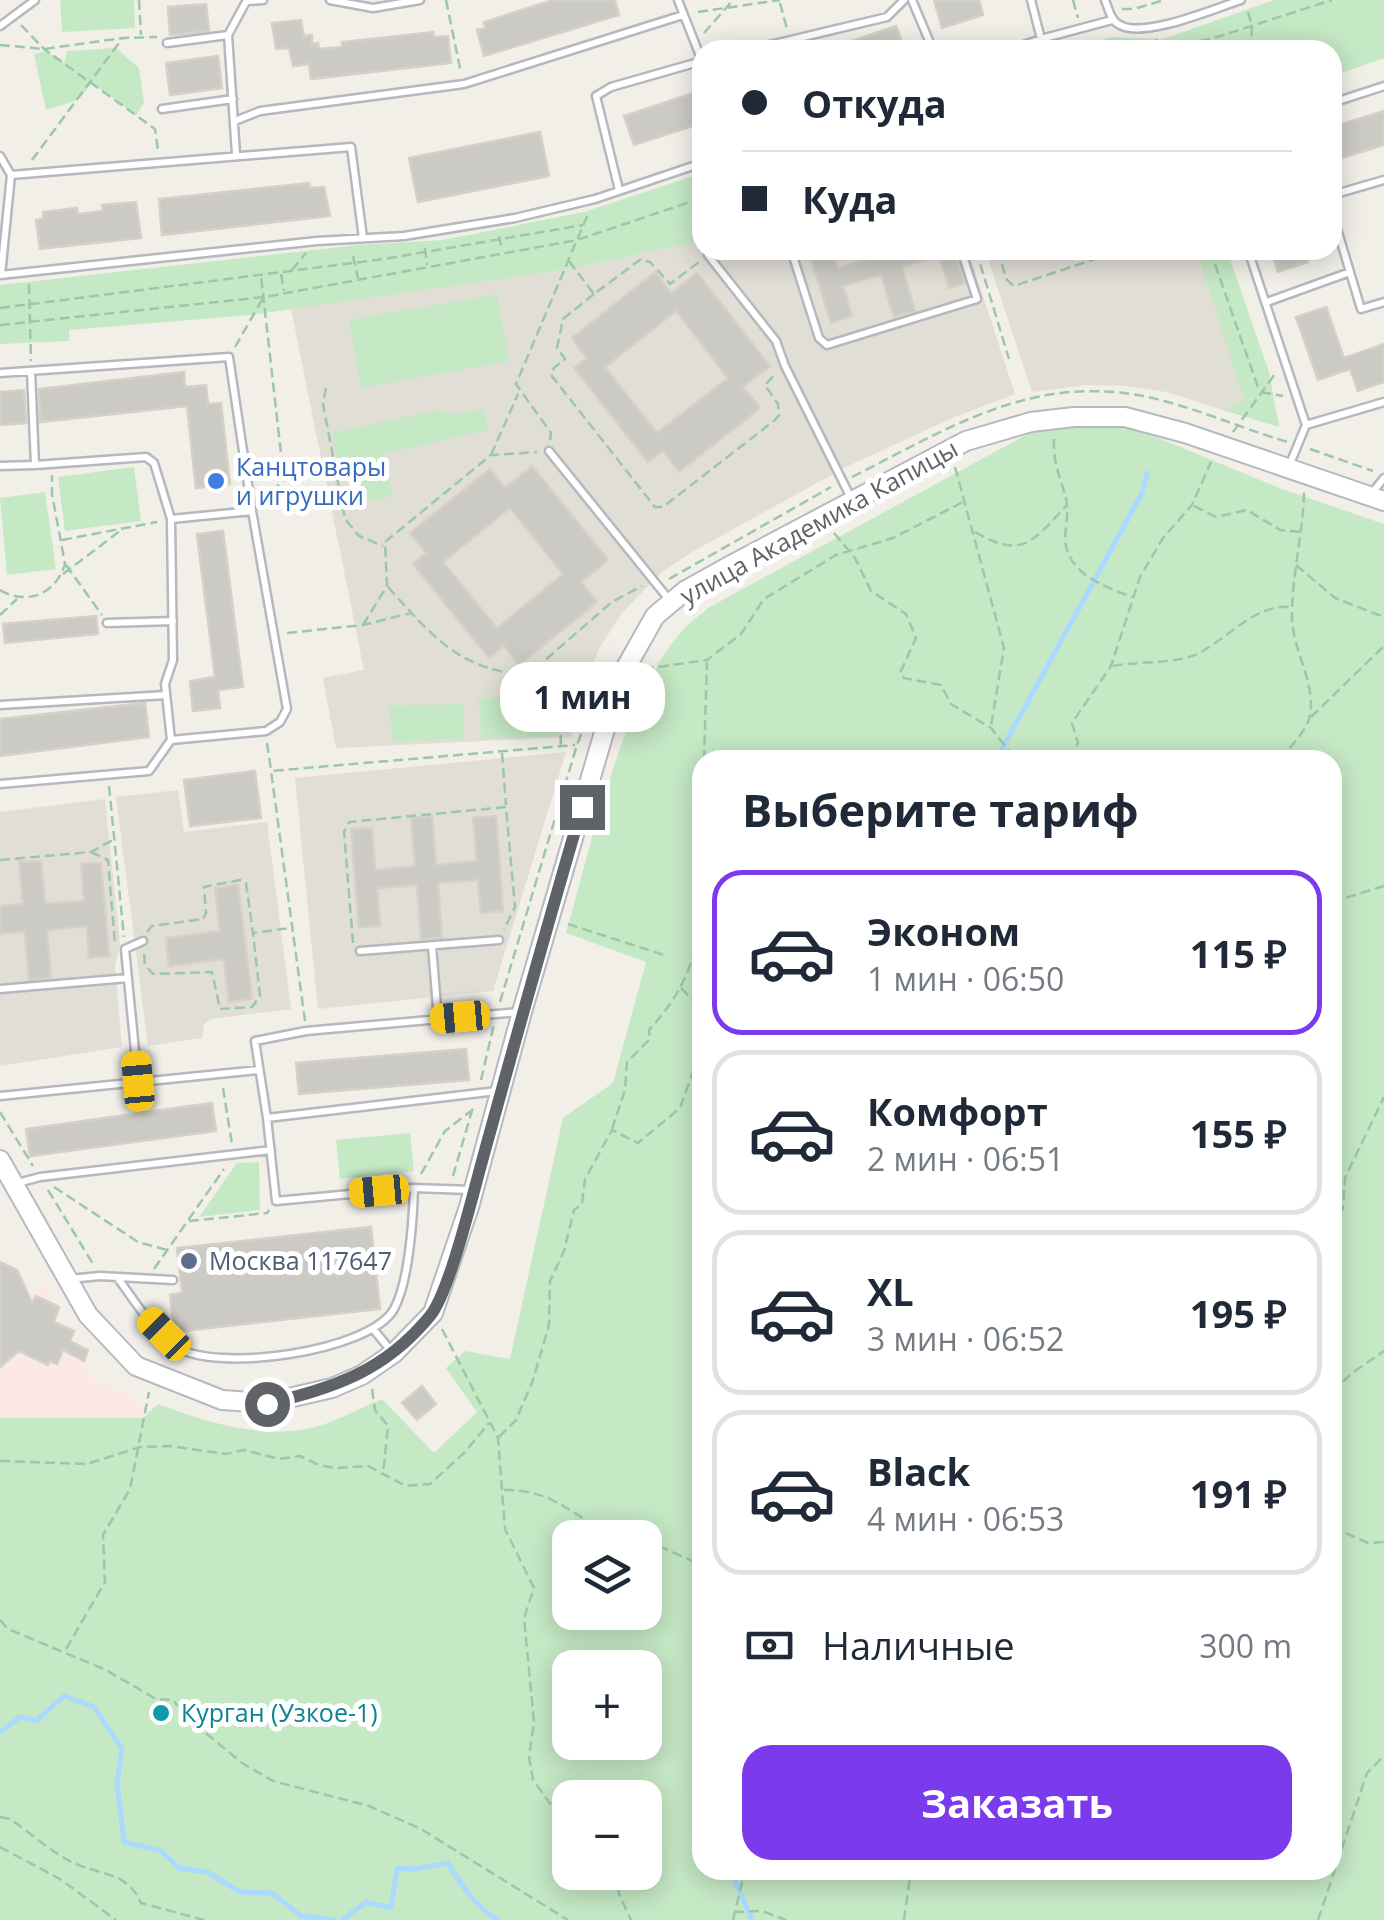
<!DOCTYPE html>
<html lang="ru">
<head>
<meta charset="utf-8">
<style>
	body { margin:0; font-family:"Open Sans",sans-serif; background:#f2f2f3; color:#1f2937; height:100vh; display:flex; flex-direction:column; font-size:38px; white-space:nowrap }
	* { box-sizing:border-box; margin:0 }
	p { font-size:32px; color:#747a83 }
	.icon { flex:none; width:55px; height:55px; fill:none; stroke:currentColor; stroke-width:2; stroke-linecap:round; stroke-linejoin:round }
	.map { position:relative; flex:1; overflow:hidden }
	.sheet { position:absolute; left:692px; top:750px; width:650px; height:1130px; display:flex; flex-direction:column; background:#fff; border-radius:30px; box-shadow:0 5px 25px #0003 }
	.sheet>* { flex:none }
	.top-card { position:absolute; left:692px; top:40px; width:650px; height:220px; border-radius:30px; box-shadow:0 5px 25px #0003; display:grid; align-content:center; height:220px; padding:0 50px; background:#fff }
	.tools { position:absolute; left:552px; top:1520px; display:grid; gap:20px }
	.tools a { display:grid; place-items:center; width:110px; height:110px; border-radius:20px; background:#fff; box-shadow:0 5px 25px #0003; font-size:50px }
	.end { position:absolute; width:45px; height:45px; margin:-22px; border:12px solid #5f6368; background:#fff; box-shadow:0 0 0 5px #fff }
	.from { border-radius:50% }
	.bubble { position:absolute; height:70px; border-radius:30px; background:#fff; box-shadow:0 5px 25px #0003; font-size:32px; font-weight:700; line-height:70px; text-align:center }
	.car { position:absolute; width:30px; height:60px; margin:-30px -15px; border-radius:12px; box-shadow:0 0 8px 2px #0007; background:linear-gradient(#f5c518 24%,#345 0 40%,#f5c518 0 76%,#345 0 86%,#f5c518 0) }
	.top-card b { display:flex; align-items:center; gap:35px; height:95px; font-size:38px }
	.top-card b+b { border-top:2px solid #e0e1e3 }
	.top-card i { width:25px; height:25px; background:#1f2937 }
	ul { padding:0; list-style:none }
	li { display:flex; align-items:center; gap:30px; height:165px; margin:0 20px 15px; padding:0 30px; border:5px solid #e0e1e3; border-radius:30px }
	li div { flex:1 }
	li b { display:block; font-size:38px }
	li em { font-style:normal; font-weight:700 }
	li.active { border-color:#7c3aed }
	li>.icon { width:90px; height:90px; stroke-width:1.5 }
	h2 { padding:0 50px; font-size:45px; line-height:120px }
	.pay { display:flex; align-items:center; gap:25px; height:110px; padding:0 50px; font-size:38px }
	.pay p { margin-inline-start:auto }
	.primary-button { display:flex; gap:20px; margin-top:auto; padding:20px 50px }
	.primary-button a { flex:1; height:115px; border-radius:30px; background:#7c3aed; color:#fff; font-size:40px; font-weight:700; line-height:115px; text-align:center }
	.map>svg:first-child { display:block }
	.education { fill:#e1ded6 }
	.medical { fill:#fce8e6 }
	.green { fill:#c5e8c5; fill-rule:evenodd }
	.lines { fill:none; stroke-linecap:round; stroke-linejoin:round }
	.stream { stroke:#aadaff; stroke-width:5 }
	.building { fill:#cccac5; stroke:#d6d1c6; stroke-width:2.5; fill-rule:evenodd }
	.lane-casing { stroke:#b5b8bc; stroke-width:11 }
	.secondary-casing { stroke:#b6babf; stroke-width:22 }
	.path { stroke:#9cc7a9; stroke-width:2.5; stroke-dasharray:10 5; stroke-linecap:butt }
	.lane { stroke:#fff; stroke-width:6 }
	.secondary { stroke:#fff; stroke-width:18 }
	.route { stroke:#5f6368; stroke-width:12 }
	.shop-dot { fill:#3f7fe0; stroke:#fff; stroke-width:4 }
	.service-dot { fill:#5c6f8a; stroke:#fff; stroke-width:4 }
	.culture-dot { fill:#0f9aa8; stroke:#fff; stroke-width:4 }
	.labels { text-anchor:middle; stroke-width:10; stroke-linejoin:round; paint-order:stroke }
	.shop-label { font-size:25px; fill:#366cbe; stroke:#fff; text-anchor:start }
	.street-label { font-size:25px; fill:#5f6368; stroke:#fff }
	.service-label { font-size:25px; fill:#4e5e75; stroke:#fff; text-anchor:start }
	.culture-label { font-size:25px; fill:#0d838f; stroke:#fff; text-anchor:start }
</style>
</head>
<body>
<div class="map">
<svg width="1384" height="1920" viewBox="0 0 1384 1920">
	<rect width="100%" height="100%" fill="#f1efe8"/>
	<path class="education" d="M702,241V250H968L1015,394L952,418L844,468L692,552L661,573L622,613L600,647L585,680L571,737L336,748L323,678L364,670L291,309L563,270Z
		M985,250H1196L1246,403L1223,410L1166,392L1126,386L1087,385L1032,392Z
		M566,752L493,991L318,1009L295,778Z
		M178,790L184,832L267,822L291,1009L210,1019L204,1024L202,1038L148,1046L116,797Z
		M105,799L120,944L115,966L122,1047L0,1066V812Z"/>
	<path class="medical" d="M5,1264L17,1270L27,1293L36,1296L43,1282L50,1286L45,1300L59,1307L54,1322L74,1331L70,1341L88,1350L84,1361L89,1364L85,1375L137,1399L143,1418H0V1267Z"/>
	<path class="green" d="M60,0H134L135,28L62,32Z
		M1274,0H1384V58L1333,76L1332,50H1256L1255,46L1253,50H1078L1111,37L1163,39Z
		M116,48L139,68L144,103L136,115L92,83L78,100L46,110L34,54L47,51L64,63L67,51Z
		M702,173V241L563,270L251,315L69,330V341L0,344V285L359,245L443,240L584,212Z
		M1196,250H1227L1269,372L1279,427L1223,410L1245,402Z
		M497,294L509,361L361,388L349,320Z
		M483,408L488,430L383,454L392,496L367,502L357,458L338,461L332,433L437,410L449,415Z
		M1122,423L1282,489L1384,524V1920H0V1418H143L158,1404C209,1423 270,1443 325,1424C344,1417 363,1407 382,1399L434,1453L477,1412L446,1368L465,1351L510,1359L563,1118L613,1083L646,962L566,933C590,850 625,689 685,628C692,620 701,615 708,608L1037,429ZM702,760H1332V1870H702ZM570,1538H645V1612H570ZM570,1668H645V1742H570ZM570,1798H645V1872H570Z
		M134,467L141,521L65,531L58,477Z
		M45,492L56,569L7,575L0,498Z
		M556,695L557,736L481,739L479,698Z
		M463,704L464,739L392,742L390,706Z
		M410,1133L414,1171L340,1179L336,1140Z
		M259,1162L260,1210L199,1217L237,1163Z"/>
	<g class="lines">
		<path class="stream" d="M996,760L1142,493L1147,473
			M0,1732L20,1717L36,1721L64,1696L94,1707L122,1749L117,1783L124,1842L161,1851L179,1868L207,1872L240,1892L272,1893L301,1916L335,1920
			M734,1870V1878L752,1920
			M342,1920L366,1902L391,1908L397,1868L415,1869L448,1863C462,1887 475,1906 498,1920"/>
	</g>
	<path class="building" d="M553,0H615L619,15L484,56L477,30L485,28L484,22Z
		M934,0H979L983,15L942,28Z
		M206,4L209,31L170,35L168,7Z
		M301,20L304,36L312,35V44L318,43L319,49L342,47V42L433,32L434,37L448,36L451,63L311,79L309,64L293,66L289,48L276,49L272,23Z
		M896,26L905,50H831V48Z
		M218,56L222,88L170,95L166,63Z
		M702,90V123L634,145L624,116Z
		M1384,111V145L1332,161V127Z
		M540,132L549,176L418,202L409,158Z
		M309,183L310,188L324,187L330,216L162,235L159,199Z
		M136,202L141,238L40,249L36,220L43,219V212L77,208L78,214L103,211L102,205Z
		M808,250H832L838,268L875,257L873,250H954L965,283L949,288L939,256L902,267L915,311L894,317L881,275L843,286L852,316L831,323Z
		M1271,250H1304L1308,262L1278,272Z
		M655,272L671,293L697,273L770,366L743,387L760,408L679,472L663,451L648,462L574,368L587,358L572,338ZM676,311L728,378L657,433L605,367Z
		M1326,307L1344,358L1384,344V382L1358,391L1350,369L1318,380L1296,317Z
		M184,372L185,387L206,385L208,404L221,403L230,484L196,488L187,406L40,422L39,389Z
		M24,390L26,423L0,425V392Z
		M532,466L608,560L581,582L597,602L519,665L504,646L489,658L413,564L426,553L410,533L490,469L505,488ZM510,508L563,574L497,628L443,562Z
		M223,531L243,687L218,690L220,708L193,711L190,681L215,677L197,534Z
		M96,616L98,634L5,643L3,624Z
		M145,703L149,737L0,756V719Z
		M255,771L261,818L190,826L184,780Z
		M432,816L436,865L477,861L473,818L496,816L503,911L481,913L478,880L438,883L442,938L421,939L417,885L377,888L380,926L359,927L351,829L372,828L375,870L415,866L411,818Z
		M41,861L45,904L84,901L81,864L101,863L109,956L89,958L87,926L47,930L51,978L29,980L25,931L0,934V906L23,904L19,862Z
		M238,885L252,999L229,1002L224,959L169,966L166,938L220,931L215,888Z
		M466,1049L469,1080L299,1094L296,1063Z
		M212,1103L216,1131L30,1156L26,1129Z
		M371,1227L380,1309L174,1332L170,1295L182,1293L177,1248Z
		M0,1262L17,1270L32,1303L36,1296L59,1307L54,1322L74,1331L70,1341L88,1350L84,1361L63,1350L57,1364L49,1361L48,1365L19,1351L0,1367Z
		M422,1386L436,1404L417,1420L402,1403Z"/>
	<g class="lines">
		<g class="lane-casing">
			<path id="lane" d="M330,0L373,8L420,0
				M678,0L702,61
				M912,0L933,50
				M1031,0L1041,39L1112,20
				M1105,0C1109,10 1111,22 1122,26C1148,37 1213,9 1241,0
				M247,1L263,0
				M0,26L35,0
				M167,43L228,35
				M749,50L887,17L904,0
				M1009,50L1041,39
				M1332,103L1384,86
				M162,109L233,99
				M235,121L260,111L464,84L683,15
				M236,154L228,35L247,0
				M0,156L11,175
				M619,190L596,96L611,87L702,61
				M1332,195L1384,180
				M1332,212L1361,309L1384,302
				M791,250L819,338L827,345L977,299L961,250
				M1248,250L1306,425L1289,466
				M708,255L776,341L785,366L852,500
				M0,275L317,241L404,236L515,218L595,199L702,163
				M1,275L11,175L351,147L363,238
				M1267,302L1350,272
				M0,373L229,357L252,511
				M1306,425L1384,402
				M549,451L671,602
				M35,465L146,457L154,463L171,519
				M0,466L35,465L31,371
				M1372,493L1384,478
				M252,511L287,709L280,722L266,731L171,740L165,684L173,660L171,519Z
				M107,623L173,621
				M0,705L166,695
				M0,784L149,771L171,740
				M432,946L438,1019
				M360,951L499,940
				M0,989L128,978
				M138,1081L125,949L143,941
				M0,1096L259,1070
				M267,1118L255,1041L306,1031L519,1012
				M14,1184L40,1177L271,1150
				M414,1188L276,1201L267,1118L497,1091
				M117,1277C134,1300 152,1330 177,1347C215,1373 370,1352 394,1309C409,1282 413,1220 414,1188L470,1190
				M69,1279L100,1276L173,1280
				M374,1330L392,1352"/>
		</g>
		<g class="secondary-casing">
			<path id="secondary" d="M0,1160L88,1315L136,1366L222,1400L267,1403L332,1388L362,1375L394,1353L433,1313L469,1207L522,1012L620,678L655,616L686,590L731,565L966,441L1031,422L1074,417H1125L1185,433L1384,501"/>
		</g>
		<path class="path" d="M139,0L141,35
			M446,0L461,73
			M1073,0L1078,18
			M780,3L787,29
			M1122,9H1134L1164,0
			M698,12L780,0
			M1248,12L1252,26L1251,50
			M21,25L44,49L155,129L158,151
			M704,33L733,0
			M1156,39L1164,50
			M1085,40L1088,50
			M0,45L44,49L123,38L157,37
			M1156,50L1214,38L1332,0
			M32,160L122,39
			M499,236L502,251
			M425,248L427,265
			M976,250L1009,359
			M997,250L1007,280L1014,286L1122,250
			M1210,250L1259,390
			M353,256L358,278
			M569,261L594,294L641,259L650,262L670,284L699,262
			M292,270L306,253
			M281,274L284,291
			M29,284L31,361
			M594,294L563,319L557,348L565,359L554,368L551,375L655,507H663L775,420L779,415L778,404L765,385L776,373
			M0,308L384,259L583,225
			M0,325L264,297L577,240L702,198
			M235,347L263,298
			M326,388L323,404L345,519L359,536L383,546
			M1261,392L1283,396
			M1233,432L1275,374
			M1054,439C1053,465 1060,475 1066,499C1070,515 1063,531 1066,546C1072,576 1108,588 1132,597
			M550,440L551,433L516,384L588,214
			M1310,449L1373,471
			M491,455L518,394
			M955,467L1004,648L991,726
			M852,477C957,424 1041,368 1164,401C1206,412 1246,430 1288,442
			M261,502L284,480L261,276
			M1194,506L1216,517L1247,510L1280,530L1302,532
			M975,532C1023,560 1033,541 1067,505
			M834,533L855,558L871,591L906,614L916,638L900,673L904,678L941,685L951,704L991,728L1016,760
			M62,540L157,522
			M66,565L102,615
			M1296,565L1335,598L1384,617
			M63,574L120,531
			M669,579L831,487
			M388,587C431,635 460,671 528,675L612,602L642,586
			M0,590C27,606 56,594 65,564L52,494V475
			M0,615L17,599
			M363,625L387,586L385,542L491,455L537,452
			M287,633L363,625L411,613
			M1113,666C1139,661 1176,664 1197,654C1229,638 1255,603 1293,607
			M644,669L707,660L741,634L764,599L836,555L893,538L965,501
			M528,675L530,692L558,690L561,745
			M1311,717L1384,646
			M267,743L271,770
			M502,753L506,805
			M704,760L707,662
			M1070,760L1078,743L1072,723L1111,666L1140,577L1163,538L1192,505L1211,462
			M1280,760C1289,748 1308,730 1310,715C1316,682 1292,650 1292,616C1292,574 1303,534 1304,492
			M109,786L124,937
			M91,852L108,860L115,944
			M0,860L91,852L113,840
			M1332,902L1384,886
			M568,924L667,956
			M147,932L152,926L203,919L206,913L204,887L240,880L246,883L253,933L291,928
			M353,943L344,832L349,822L506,807L515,907L504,930
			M144,954L145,965L153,974L212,972L220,1009L252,1007L260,996L253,933
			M681,988L702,1009
			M500,1002L577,745L596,695
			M305,1021L271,771L575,745
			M481,1080L494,1024
			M223,1088L232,1144
			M0,1112L33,1166
			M612,1129L625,1090L627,1062L650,1039L649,1030C707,967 701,917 702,836
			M421,1174L445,1131L471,1111
			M453,1176L473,1107
			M54,1187L138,1242L167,1250
			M48,1190L93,1264
			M189,1221L267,1213L269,1210
			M1332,1227L1343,1208L1345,1178L1384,1097
			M154,1269L224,1169
			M442,1329L498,1438L505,1529L534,1588L524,1618L534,1722L529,1757L533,1780L570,1831
			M372,1389L375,1410L388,1426L383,1474
			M1332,1392L1352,1373L1384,1351
			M499,1437L516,1420L533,1380L549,1325L550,1281L564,1251L574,1210L582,1204L585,1179L612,1130L638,1143L680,1108L702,1046
			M0,1461L87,1464L140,1447L170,1446L225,1454L244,1450L279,1459L300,1456L319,1465L336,1468L368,1466L406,1486L430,1484L465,1452L489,1423
			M504,1490C541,1490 557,1502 586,1520C599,1529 617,1532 632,1538
			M1332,1527L1368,1543L1384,1542
			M645,1540L702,1565
			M702,1582V1591
			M0,1620L8,1629L106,1670L156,1699L173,1700L190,1720L242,1763L273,1781L369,1806L421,1829L568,1920
			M66,1649L105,1582L103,1535L130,1489L149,1392
			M0,1817L10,1819C31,1833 53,1854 76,1864C100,1875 128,1872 141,1903L204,1920
			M0,1847L60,1879L116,1920
			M615,1872L619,1894L631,1920
			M734,1912L762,1911L786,1920
			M733,1920L745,1870
			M904,1920L911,1870
			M1318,1920L1367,1773L1384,1756"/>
		<use href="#lane" class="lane"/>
		<use href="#secondary" class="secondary"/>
	</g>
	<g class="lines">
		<path class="route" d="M267,1404C335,1387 384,1372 430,1316C449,1293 472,1198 481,1165C514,1045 547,926 582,807"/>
	</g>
	<circle class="shop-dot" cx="216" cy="481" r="10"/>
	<circle class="service-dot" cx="189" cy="1261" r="10"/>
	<circle class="culture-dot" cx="161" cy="1713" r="10"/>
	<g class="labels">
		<g class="shop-label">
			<text x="236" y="476">Канцтовары<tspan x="236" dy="29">и игрушки</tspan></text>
		</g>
		<g class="street-label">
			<text transform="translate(819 522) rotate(-29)" y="9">улица Академика Капицы</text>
		</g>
		<g class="service-label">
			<text x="209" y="1270">Москва 117647</text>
		</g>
		<g class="culture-label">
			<text x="181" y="1722">Курган (Узкое-1)</text>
		</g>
	</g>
</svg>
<div class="tools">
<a><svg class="icon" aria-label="layers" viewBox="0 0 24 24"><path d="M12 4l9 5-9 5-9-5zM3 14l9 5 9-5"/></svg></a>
<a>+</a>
<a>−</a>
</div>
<i class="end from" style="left:267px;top:1404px"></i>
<i class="end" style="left:582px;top:807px"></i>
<div class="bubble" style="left:500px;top:662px;width:165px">1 мин</div>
<i class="car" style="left:460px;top:1017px;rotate:265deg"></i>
<i class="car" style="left:138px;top:1081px;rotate:355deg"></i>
<i class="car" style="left:379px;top:1191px;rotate:265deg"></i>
<i class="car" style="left:164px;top:1334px;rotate:315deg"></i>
<div class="top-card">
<b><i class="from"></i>Откуда</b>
<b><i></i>Куда</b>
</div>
<section class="sheet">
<h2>Выберите тариф</h2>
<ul>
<li class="active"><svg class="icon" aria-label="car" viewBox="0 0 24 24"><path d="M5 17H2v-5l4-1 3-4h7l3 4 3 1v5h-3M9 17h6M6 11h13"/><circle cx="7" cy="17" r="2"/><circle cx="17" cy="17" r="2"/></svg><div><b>Эконом</b><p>1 мин · 06:50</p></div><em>115 ₽</em></li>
<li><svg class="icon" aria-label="car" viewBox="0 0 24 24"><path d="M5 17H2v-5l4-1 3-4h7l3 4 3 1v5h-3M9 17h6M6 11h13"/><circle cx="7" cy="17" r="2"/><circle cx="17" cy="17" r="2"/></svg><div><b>Комфорт</b><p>2 мин · 06:51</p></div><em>155 ₽</em></li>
<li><svg class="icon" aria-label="car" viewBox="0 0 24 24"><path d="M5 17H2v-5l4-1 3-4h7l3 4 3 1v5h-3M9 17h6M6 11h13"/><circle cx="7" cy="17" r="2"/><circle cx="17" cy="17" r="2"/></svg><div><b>XL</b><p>3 мин · 06:52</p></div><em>195 ₽</em></li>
<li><svg class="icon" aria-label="car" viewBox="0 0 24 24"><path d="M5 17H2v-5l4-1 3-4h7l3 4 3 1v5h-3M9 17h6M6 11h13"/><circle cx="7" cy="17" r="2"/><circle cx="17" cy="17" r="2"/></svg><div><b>Black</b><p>4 мин · 06:53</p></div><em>191 ₽</em></li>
</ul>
<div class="pay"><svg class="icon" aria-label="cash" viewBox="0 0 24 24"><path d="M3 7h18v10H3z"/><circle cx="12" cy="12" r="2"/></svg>Наличные<p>300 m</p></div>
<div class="primary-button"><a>Заказать</a></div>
</section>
</div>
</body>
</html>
